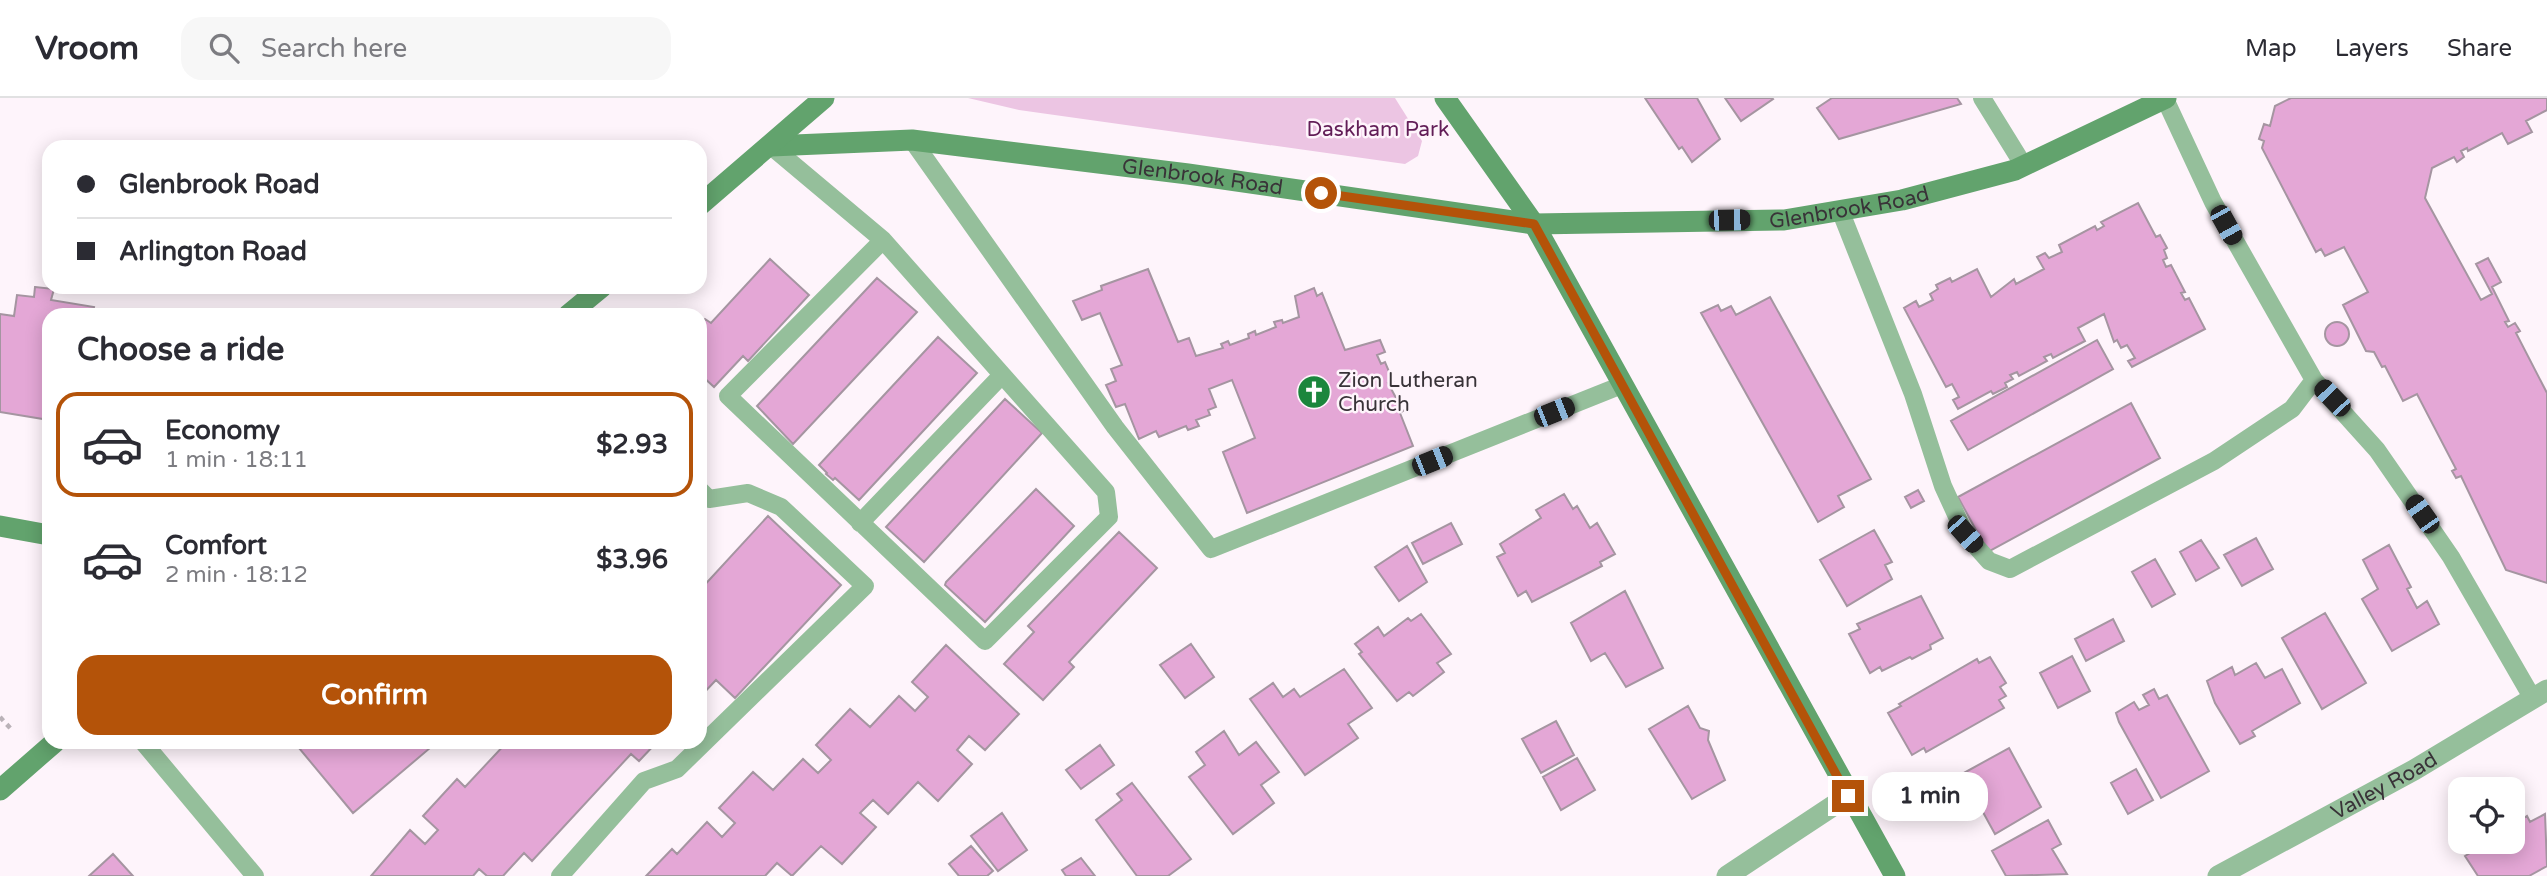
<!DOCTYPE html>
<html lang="en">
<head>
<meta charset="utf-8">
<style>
	body { margin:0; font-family:"Varela Round",sans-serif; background:#f7f7f7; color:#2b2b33; height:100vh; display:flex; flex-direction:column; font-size:26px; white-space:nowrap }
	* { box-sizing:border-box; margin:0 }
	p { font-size:23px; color:#7c7c81 }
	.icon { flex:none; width:38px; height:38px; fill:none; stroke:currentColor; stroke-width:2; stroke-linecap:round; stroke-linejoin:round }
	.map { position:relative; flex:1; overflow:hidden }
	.side { position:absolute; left:42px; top:210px; width:665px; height:441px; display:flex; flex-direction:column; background:#fff; border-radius:21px; box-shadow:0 4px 18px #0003 }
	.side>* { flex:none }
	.guide { position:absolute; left:42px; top:42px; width:665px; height:154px; border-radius:21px; box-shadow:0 4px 18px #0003; display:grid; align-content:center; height:154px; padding:0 35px; background:#fff }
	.controls { position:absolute; left:2448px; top:679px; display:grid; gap:14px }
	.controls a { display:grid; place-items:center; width:77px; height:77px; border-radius:14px; background:#fff; box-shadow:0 4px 18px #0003; font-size:35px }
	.end { position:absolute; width:32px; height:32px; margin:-16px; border:9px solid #b45309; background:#fff; box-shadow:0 0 0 4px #fff }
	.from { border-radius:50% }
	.bubble { position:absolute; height:49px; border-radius:21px; background:#fff; box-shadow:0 4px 18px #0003; font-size:23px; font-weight:700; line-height:49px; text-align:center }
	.car { position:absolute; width:21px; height:42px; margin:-21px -10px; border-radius:9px; box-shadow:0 0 5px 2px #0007; background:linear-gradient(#222 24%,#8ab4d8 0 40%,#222 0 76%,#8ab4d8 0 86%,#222 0) }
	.guide b { display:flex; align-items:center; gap:24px; height:66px; font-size:26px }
	.guide b+b { border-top:2px solid #e1e1e2 }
	.guide i { width:18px; height:18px; background:#2b2b33 }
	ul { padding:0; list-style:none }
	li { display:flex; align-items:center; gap:21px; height:105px; margin:0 14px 10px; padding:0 21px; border:4px solid transparent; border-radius:21px }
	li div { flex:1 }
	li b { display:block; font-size:26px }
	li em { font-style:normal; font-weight:700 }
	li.current { border-color:#b45309 }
	li>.icon { width:63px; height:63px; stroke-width:1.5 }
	h2 { padding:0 35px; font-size:32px; line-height:84px }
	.action { display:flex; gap:14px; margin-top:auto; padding:14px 35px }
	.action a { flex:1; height:80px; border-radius:21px; background:#b45309; color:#fff; font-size:28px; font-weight:700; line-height:80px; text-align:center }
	header { display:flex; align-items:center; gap:42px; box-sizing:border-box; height:98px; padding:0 35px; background:#fff; border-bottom:2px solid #e1e1e2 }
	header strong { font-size:33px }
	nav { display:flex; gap:38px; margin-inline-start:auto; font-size:24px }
	.search { width:490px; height:63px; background:#f7f7f7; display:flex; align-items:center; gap:18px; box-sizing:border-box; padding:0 24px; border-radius:21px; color:#7c7c81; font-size:26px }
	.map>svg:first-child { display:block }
	.green { fill:#ecc5e3 }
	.building { fill:#e4a7d6; stroke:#a595a1; stroke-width:2 }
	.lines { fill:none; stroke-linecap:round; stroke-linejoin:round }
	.path { stroke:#bab2b8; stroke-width:4.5; stroke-dasharray:5 5; stroke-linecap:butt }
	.lane { stroke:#95bf9b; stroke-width:18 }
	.street { stroke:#95bf9b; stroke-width:21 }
	.secondary { stroke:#62a36d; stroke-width:21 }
	.route { stroke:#b45309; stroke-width:9 }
	.labels { text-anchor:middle; stroke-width:5; stroke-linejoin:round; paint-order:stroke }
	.park-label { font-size:21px; fill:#621d57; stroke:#fef4fb }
	.street-label { font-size:21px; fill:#393338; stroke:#fef4fb }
	.poi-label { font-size:21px; fill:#393338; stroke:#fef4fb; text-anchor:start }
</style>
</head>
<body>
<header>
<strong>Vroom</strong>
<div class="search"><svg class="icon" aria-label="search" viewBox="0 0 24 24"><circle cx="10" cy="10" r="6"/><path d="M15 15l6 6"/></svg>Search here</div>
<nav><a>Map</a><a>Layers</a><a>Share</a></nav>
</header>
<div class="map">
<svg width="2547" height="778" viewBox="0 0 2547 778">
	<rect width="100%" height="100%" fill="#fef4fb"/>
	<path class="green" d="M968,0H1395L1422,43L1418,58L1405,66L1019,12Z"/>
	<path class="building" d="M1645,0H1697L1720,41L1692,64L1682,49L1679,51Z
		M1725,0H1772L1773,1L1741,23Z
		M1832,0H1957L1961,6L1839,41L1817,10Z
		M2291,0H2547V12L2526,23L2532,34L2508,46L2502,35L2468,53L2467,50L2461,53L2464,59L2457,64L2454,59L2432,70L2425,100L2481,202L2492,196L2476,166L2488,160L2501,184L2492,189L2509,223L2505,224L2508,229L2515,225L2520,233L2516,235L2547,295V485L2506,472L2461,378L2456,380L2452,373L2456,371L2417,296L2403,303L2385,268L2382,269L2374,254L2366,253L2343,207L2368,194L2344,149L2325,158L2321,151L2316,154L2262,50L2264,43L2259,41L2264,26L2270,28L2275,8Z
		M2138,105L2156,139L2160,137L2167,150L2164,152L2167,160L2163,162L2166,169L2171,167L2185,194L2181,195L2185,202L2189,200L2205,231L2132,269L2128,263L2135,260L2127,247L2121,250L2117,242L2114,244L2104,216L2078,230L2085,243L2053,260L2051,256L2044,259L2047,263L2019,278L2017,274L2010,277L2013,281L2005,285L2007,289L1993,296L1991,293L1958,311L1953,302L1959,299L1952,286L1946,289L1904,210L1916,203L1919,209L1933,202L1930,196L1938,191L1936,187L1950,180L1952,184L1977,171L1991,199L2014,181L2016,186L2044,171L2037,159L2045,155L2049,160L2062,154L2059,147L2095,128L2097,132L2104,128L2101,124Z
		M770,161L809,197L748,263L743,258L714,289L700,276V227L705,221L711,225Z
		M1148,171L1178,244L1189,240L1196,258L1223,250L1221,246L1228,243L1230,247L1249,240L1248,236L1255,233L1256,237L1276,229L1274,224L1282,222L1283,225L1299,219L1295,198L1314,190L1317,198L1322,195L1345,252L1380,242L1385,254L1377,257L1381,266L1385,264L1393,283L1388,285L1403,313L1400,315L1413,348L1247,415L1223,354L1255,340L1232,282L1209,291L1216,309L1208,312L1210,317L1196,322L1199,328L1188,332L1186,328L1159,339L1156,333L1139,341L1125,306L1116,309L1106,287L1116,283L1111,271L1122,267L1100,215L1082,222L1073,203L1102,192L1101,188Z
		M877,180L917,214L793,346L757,308Z
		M35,189L54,191L51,202L94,209L92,217H49V322L0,314V216L14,218L17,197L34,199Z
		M1770,199L1871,381L1838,398L1844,409L1818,424L1701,215L1718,207L1721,213L1731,208L1736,217Z
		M2325 236a12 12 0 1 1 24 0a12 12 0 1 1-24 0Z
		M938,239L977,275L859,402L835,380L833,382L826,376L827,375L819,367Z
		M2097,242L2113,271L1968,352L1951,323Z
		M1005,301L1042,335L924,464L886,429Z
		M2131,305L2160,360L1988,454L1958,399Z
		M1036,391L1074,428L985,524L945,487L946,484Z
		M1918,392L1924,403L1911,410L1905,399Z
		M1564,396L1573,411L1577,408L1590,430L1597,425L1615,456L1600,464L1602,468L1532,504L1526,493L1518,498L1497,459L1505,455L1500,446L1541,420L1536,412Z
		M768,418L841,487L735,600L716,582L700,599V492Z
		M1451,425L1462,446L1423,466L1412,445Z
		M1874,432L1892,464L1885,467L1892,481L1847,508L1820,462Z
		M1119,434L1157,470L1069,564L1074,569L1043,602L1004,566L1034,534L1028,528Z
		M2256,440L2273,471L2242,488L2224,457Z
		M2201,442L2219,470L2196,483L2180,454Z
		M2389,447L2411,489L2407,491L2417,510L2427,503L2439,526L2392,553L2362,501L2378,491L2363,462Z
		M1407,448L1427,484L1399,503L1375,469Z
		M2155,461L2175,496L2152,509L2132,474Z
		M1625,493L1663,570L1626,589L1605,555L1591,563L1571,525Z
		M1921,498L1943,540L1930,547L1931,551L1912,561L1910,559L1882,573L1880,569L1870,575L1849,536L1860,531L1857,526Z
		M2325,515L2366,585L2322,611L2282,540Z
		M1421,516L1451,556L1437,565L1444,574L1413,598L1409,594L1397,603L1359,556L1362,554L1355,546L1378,529L1384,538L1408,520L1411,523Z
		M2113,521L2124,543L2086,563L2075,541Z
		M1191,546L1214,579L1185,600L1160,567Z
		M946,547L1019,616L985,652L969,638L957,652L972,666L938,703L918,684L888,716L873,702L860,715L876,729L842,766L821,748L792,778L777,765L765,778H646L672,751L677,756L707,724L722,739L735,725L719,710L753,674L773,692L803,661L818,675L831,662L816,647L850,611L870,629L899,598L915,613L928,599L912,584Z
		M2072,558L2090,593L2058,610L2040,575Z
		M1990,559L2006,585L2000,589L2006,598L1999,602L2004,610L1926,654L1924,650L1912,657L1888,615L1901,608L1899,606L1977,561L1979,565Z
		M2256,565L2265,580L2282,571L2300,605L2252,633L2255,638L2240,646L2215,605L2207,583L2232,569L2235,577Z
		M1344,571L1372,610L1348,626L1358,640L1305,677L1250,601L1273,585L1283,599L1294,591L1300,599Z
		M2154,591L2159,601L2167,597L2209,673L2161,700L2119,624L2116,615L2134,604L2139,612L2149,607L2143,597Z
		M1688,608L1700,630L1709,633L1708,642L1725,682L1692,701L1649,631Z
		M1556,623L1574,657L1541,675L1522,641Z
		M1224,633L1239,657L1256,644L1279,674L1261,687L1274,705L1233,736L1189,679L1205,667L1196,654Z
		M294,644H425L430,650L353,715Z
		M507,644H657L639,663L631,656L532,763L524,755L503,778H487L479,771L473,778H371L410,732L425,746L438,732L423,718L457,681L465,689Z
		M1100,647L1114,667L1081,691L1066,672Z
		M2009,650L2041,709L1995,736L1962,676Z
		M1577,660L1595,692L1561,712L1543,679Z
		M2136,671L2153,702L2128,716L2111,685Z
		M1132,685L1191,761L1168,778H1137L1096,722L1122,702L1117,696Z
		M1002,715L1027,752L998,773L971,738Z
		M2545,716L2547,768L2529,778H2478L2465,758L2482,748V744H2513V727L2527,718L2530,724Z
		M2048,722L2061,746L2052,751L2067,776L2006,778L1992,753Z
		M971,748L993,773L987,778H959L949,766Z
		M113,756L133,778H89Z
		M1081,760L1095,778H1066L1062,772Z"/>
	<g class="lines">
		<path class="path" d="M0,619L11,631"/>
		<path class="lane" d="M1982,0L2024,68
			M2165,1L2213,104L2314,282L2377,352L2451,459L2533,601
			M912,42L1115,329L1211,451L1622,287
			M771,48L883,142L1106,394L1109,419L985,543L728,298L883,142
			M1840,112L1913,296L1943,388L1965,436L1989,463L2010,471L2214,363L2292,311L2314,282
			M860,425L1002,277
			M143,644L255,778
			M560,778L644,683L677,671L865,488L781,409L748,395L709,401L700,392"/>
		<g class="street">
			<path d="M1727,778L1848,698"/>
			<path id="s1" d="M2218,778L2414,672L2547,592"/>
		</g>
		<g class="secondary">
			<path d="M1445,0L1534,126L1895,778"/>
			<path id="s2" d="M771,48L912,42L1188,76L1534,126L1784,122L1902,102L2015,72L2166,0"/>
			<path d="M700,107L824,0"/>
			<path d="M568,217L602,189"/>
			<path d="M0,428L49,437"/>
			<path d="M0,692L55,644"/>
		</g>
	</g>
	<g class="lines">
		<path class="route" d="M1321,95L1534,126L1848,698"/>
	</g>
	<defs>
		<g id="church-disc" transform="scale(1.75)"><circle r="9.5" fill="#1b863d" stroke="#fef4fb"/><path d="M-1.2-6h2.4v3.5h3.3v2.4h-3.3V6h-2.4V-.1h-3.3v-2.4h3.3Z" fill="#fff"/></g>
	</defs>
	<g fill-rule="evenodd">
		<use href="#church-disc" x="1314" y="294"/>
	</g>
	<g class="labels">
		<g class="park-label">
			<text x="1378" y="38">Daskham Park</text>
		</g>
		<g class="street-label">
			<text dy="7" stroke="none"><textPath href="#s2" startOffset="434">Glenbrook Road</textPath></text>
			<text dy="7" stroke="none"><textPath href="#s2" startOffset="1085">Glenbrook Road</textPath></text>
			<text dy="7" stroke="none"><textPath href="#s1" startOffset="189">Valley Road</textPath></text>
		</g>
		<g class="poi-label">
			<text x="1338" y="289">Zion Lutheran<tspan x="1338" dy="24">Church</tspan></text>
		</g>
	</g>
</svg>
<div class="controls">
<a><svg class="icon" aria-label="locate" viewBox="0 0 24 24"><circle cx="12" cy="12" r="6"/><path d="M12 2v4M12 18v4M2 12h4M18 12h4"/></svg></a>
</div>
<i class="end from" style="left:1321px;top:95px"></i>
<i class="end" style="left:1848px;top:698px"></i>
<div class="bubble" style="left:1872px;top:674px;width:116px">1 min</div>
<i class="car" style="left:1729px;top:122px;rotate:89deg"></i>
<i class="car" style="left:2226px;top:127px;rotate:151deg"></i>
<i class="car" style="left:2332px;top:300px;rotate:316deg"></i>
<i class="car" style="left:1554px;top:314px;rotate:68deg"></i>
<i class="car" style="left:1432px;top:363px;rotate:68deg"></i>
<i class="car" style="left:2422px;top:416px;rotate:325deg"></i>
<i class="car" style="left:1965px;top:436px;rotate:138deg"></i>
<div class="guide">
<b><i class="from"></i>Glenbrook Road</b>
<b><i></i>Arlington Road</b>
</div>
<section class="side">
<h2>Choose a ride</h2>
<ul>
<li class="current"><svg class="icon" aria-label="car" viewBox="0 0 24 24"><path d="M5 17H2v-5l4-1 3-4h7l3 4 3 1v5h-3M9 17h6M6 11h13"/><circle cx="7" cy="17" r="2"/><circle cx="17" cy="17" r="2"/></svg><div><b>Economy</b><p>1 min · 18:11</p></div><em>$2.93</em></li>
<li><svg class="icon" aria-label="car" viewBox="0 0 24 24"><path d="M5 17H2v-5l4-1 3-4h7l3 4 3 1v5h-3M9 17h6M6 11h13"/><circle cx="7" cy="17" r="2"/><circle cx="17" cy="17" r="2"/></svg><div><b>Comfort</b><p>2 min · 18:12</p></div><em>$3.96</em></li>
</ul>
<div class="action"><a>Confirm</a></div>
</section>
</div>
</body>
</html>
